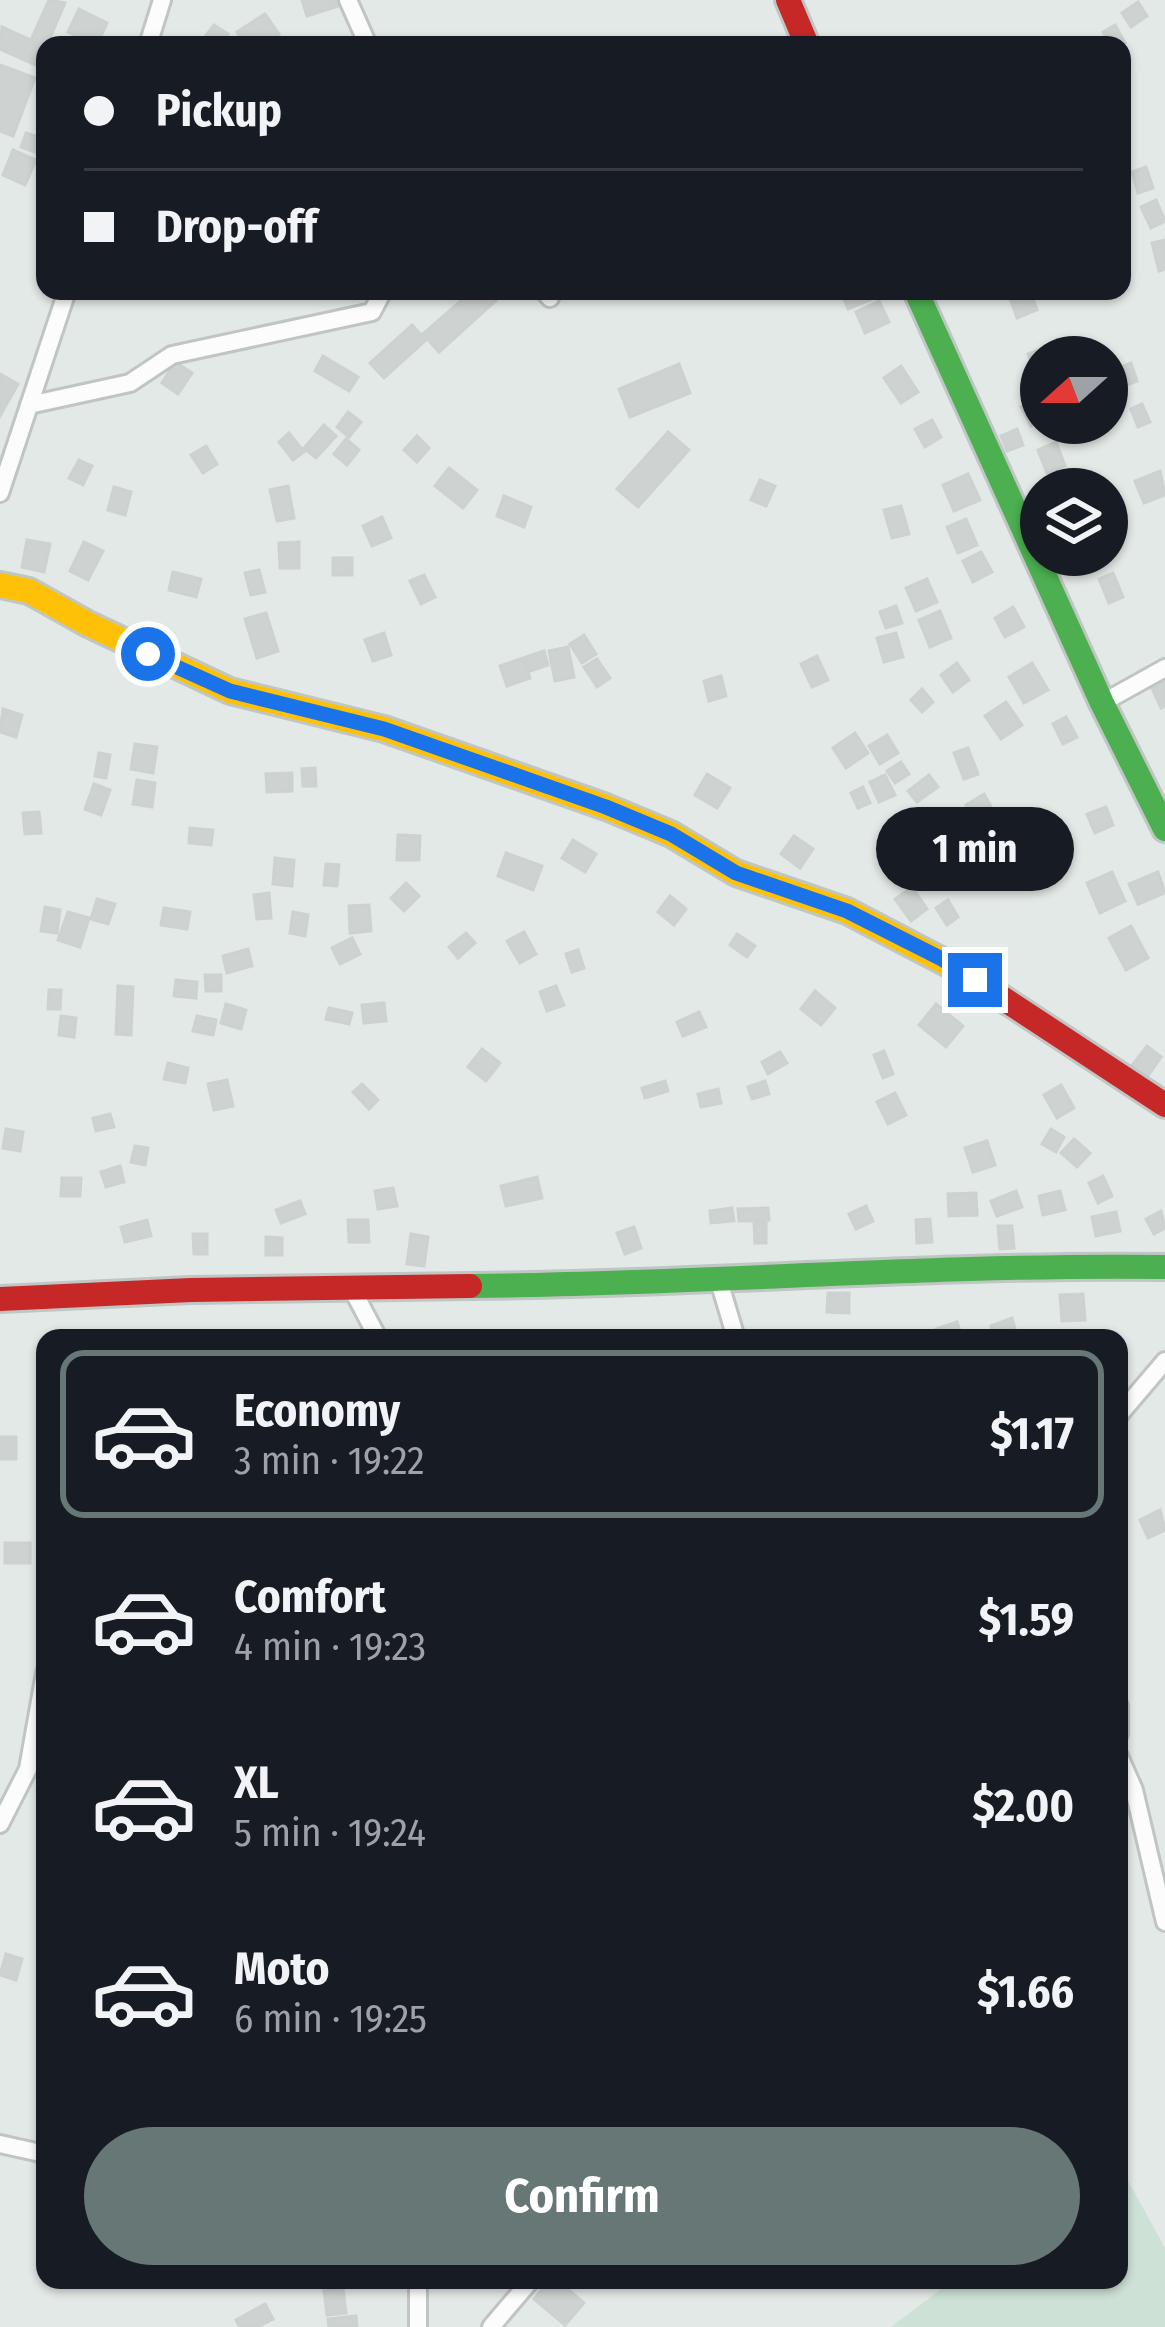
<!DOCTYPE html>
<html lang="en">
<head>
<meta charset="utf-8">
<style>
	body { margin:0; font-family:"Fira Sans Condensed",sans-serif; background:#20242c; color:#f1f3f6; height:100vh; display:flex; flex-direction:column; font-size:45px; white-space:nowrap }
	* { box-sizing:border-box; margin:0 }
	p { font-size:39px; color:#9ea1a6 }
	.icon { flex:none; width:66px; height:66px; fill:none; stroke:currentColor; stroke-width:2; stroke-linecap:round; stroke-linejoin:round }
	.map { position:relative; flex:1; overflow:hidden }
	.details { position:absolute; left:36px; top:1329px; width:1092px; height:960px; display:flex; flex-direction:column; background:#171b24; border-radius:24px; box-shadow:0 3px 9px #0004 }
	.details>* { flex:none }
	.banner { position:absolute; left:36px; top:36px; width:1095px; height:264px; border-radius:24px; box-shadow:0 3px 9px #0004; display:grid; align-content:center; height:264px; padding:0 48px; background:#171b24 }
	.needle { width:78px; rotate:249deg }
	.fabs { position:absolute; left:1020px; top:336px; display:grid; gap:24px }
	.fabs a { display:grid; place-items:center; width:108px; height:108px; border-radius:50%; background:#171b24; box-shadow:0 3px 9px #0004; font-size:60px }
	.end { position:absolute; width:54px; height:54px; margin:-27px; border:15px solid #1a73e8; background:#fff; box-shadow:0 0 0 6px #fff }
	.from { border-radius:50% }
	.bubble { position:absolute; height:84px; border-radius:42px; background:#171b24; box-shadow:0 3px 9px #0004; font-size:39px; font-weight:700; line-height:84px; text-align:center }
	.banner b { display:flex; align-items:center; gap:42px; height:114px; font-size:45px }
	.banner b+b { border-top:3px solid #363941 }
	.banner i { width:30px; height:30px; background:#f1f3f6 }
	ul { padding:21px 0 0; list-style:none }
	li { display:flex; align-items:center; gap:36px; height:168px; margin:0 24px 18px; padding:0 24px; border:6px solid transparent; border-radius:24px }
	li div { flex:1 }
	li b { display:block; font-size:45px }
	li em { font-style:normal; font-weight:700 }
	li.active { border-color:#667775 }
	li>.icon { width:108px; height:108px; stroke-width:1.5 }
	.action { display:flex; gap:24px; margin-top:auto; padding:24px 48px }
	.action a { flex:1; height:138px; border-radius:72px; background:#667775; color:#fff; font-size:48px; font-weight:700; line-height:138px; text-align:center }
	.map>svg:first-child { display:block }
	.green { fill:#cee1d6 }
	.building { fill:#ced2d1; stroke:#ccd2d0; stroke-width:3 }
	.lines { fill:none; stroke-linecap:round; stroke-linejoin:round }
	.street-casing { stroke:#c0c5c4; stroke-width:22 }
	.fast-casing { stroke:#c0c6c4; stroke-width:30 }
	.slow-casing { stroke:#c0c6c4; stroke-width:30 }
	.jam-casing { stroke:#c0c6c4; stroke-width:30 }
	.street { stroke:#fbfcfb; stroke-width:16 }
	.fast { stroke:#4caf50; stroke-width:24 }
	.slow { stroke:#ffc107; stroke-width:24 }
	.jam { stroke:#c62828; stroke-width:24 }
	.route { stroke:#1a73e8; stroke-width:15 }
</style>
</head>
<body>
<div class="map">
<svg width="1165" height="2327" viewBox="0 0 1165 2327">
	<rect width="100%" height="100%" fill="#e3e9e7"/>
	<path class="green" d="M1119,2164L1165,2248V2327H891L953,2280H1119Z"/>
	<path class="building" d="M49,0L65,3L38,66L0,49L2,27L31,40Z
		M302,0H336L338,6L307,16Z
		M1138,2L1147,16L1131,27L1122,13Z
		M79,9L107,23L97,45L68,32Z
		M265,14L279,34L262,45H246L237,32Z
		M214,25L228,34L220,45H205L201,42Z
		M1115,25L1125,43L1120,45H1111L1103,32Z
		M0,65L35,78L13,136L0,131Z
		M26,133L42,138L38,153L21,147Z
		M13,150L36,160L25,185L3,175Z
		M1146,167L1153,188L1138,193L1132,172Z
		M1156,200L1165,221L1151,228L1141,207Z
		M1165,240V269L1159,271L1152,243Z
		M472,291H499L502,295L439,352L423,334Z
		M841,291H868L872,299L848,309Z
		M1030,291L1037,310L1017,318L1010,298Z
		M879,301L889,322L865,333L856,312Z
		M412,325L426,340L384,378L370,363Z
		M1042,349L1045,357H1041V375L1037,376L1028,354Z
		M323,356L358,377L349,391L315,371Z
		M175,362L192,373L178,394L162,383Z
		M1131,363L1137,381L1121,387L1114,370Z
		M679,364L690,393L630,417L619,389Z
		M901,366L918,392L901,403L884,378Z
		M0,374L18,384L0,416Z
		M1035,400L1041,421L1031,426L1021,407Z
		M1142,404L1150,422L1138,427L1131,409Z
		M348,412L361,422L349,437L337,427Z
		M932,420L941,437L925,447L915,429Z
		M324,425L336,436L316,458L304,448Z
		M1017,429L1023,445L1007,451L1001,436Z
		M668,432L689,450L638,507L617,489Z
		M289,433L304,452L293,460L279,442Z
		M417,436L429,448L417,462L404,450Z
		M346,439L359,450L347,465L334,454Z
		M1056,442L1065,466L1047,473L1038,450Z
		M206,446L217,464L203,473L191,455Z
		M79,460L92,466L83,485L69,478Z
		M449,468L477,490L463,508L435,486Z
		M1160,471L1165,495L1144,503L1135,481Z
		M968,474L980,500L954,511L943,485Z
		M760,480L775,486L766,506L751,500Z
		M288,486L294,518L277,521L270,490Z
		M114,487L131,492L125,515L108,510Z
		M504,496L531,507L524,527L497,516Z
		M901,506L909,534L892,538L884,510Z
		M382,517L391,538L372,546L363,526Z
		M966,519L977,545L958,553L947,527Z
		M27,540L50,544L44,572L22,567Z
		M84,542L103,551L88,580L70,571Z
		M299,542V568H280L279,543Z
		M981,552L992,572L973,582L963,561Z
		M333,558H352V575H333Z
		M259,570L265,592L251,595L245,573Z
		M173,572L201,579L196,597L169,590Z
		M1113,573L1123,597L1109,603L1099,579Z
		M424,575L435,597L421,604L410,581Z
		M927,579L937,602L916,611L906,588Z
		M896,606L902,623L886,628L880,612Z
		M1013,607L1024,627L1005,637L995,618Z
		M940,611L951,638L930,647L919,620Z
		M266,613L278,651L257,658L245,619Z
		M384,633L391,655L373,661L365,640Z
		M896,633L903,657L884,662L877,638Z
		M584,635L596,654L582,663L570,644Z
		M568,647L574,677L555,681L549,651Z
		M544,651L548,665L530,671L526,657Z
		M817,656L828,680L812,687L801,664Z
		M523,658L530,678L507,686L500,666Z
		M597,659L610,678L597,687L584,667Z
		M957,663L969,680L953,692L941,675Z
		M1032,663L1048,690L1024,703L1009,677Z
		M721,676L726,696L709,701L704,681Z
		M1165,680V706L1161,708L1151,686Z
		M922,689L933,702L922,712L911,700Z
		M1006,702L1022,725L1001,739L985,716Z
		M3,709L22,715L16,737L0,732Z
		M1066,717L1077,737L1063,744L1053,724Z
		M855,733L868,753L846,768L833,748Z
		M887,735L898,753L880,764L869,746Z
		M135,744L157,747L153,773L131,769Z
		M968,748L978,774L964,779L954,753Z
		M99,753L110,755L106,778L95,776Z
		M901,762L909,774L895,783L887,771Z
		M315,768L316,786H303L302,769Z
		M292,773V791L267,792L266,774Z
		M707,774L730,788L717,808L695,795Z
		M885,775L895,795L879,802L870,782Z
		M929,775L938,787L917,802L908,791Z
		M137,780L155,783L152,807L133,804Z
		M94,784L110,790L101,815L85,809Z
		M863,787L870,803L858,808L851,793Z
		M984,794L995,814L978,824L966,805Z
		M1106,807L1113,825L1095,833L1087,814Z
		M39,812L41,833L25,834L23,813Z
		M190,828L213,830L211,845L189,843Z
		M398,835L420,836L419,860H397Z
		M794,836L813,849L800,868L781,854Z
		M573,840L596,854L585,872L562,858Z
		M506,853L542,866L533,890L498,876Z
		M275,858L294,860L292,886L273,884Z
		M1018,860L1027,874L1013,883L1004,869Z
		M326,864L339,865L337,886L324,885Z
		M1112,872L1125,901L1100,913L1087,883Z
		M1158,872L1165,893L1138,904L1129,884Z
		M406,883L419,896L404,911L391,898Z
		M912,887L927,909L911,921L895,899Z
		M269,893L271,918L257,919L254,895Z
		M670,896L686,909L674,925L658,912Z
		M97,899L115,904L108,924L91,919Z
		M948,900L958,917L947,925L936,908Z
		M369,905L371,931L350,933L349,906Z
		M45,907L60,910L57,933L41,931Z
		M164,908L190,912L187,929L161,925Z
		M68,912L89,918L80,947L58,940Z
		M293,912L308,915L305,936L290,933Z
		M1131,926L1148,958L1126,970L1109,938Z
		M524,932L536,954L520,963L507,941Z
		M466,933L475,943L458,958L449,947Z
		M737,934L755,946L747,957L730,945Z
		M352,938L360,954L340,964L332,948Z
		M248,949L252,966L227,973L223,956Z
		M578,950L584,968L572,972L566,954Z
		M205,975H221V991H206Z
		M176,980L197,982L196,998L174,996Z
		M118,986L133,987L131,1035L116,1034Z
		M556,986L564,1005L547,1011L540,992Z
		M49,990H61L60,1009H48Z
		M815,991L835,1008L821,1025L801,1009Z
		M384,1003L386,1021L364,1023L362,1005Z
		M226,1004L246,1010L241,1029L221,1023Z
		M936,1004L963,1026L946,1047L919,1025Z
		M329,1008L352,1013L349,1024L326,1019Z
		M699,1012L706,1027L683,1036L677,1022Z
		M61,1016L76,1018L74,1037L59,1035Z
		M197,1016L216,1020L213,1035L193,1031Z
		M1147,1046L1161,1057L1145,1080L1130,1068Z
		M482,1049L500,1063L486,1081L468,1067Z
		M884,1051L893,1074L883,1078L874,1055Z
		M780,1052L787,1063L768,1074L762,1062Z
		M168,1063L188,1068L185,1083L164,1079Z
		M227,1080L233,1106L214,1110L208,1084Z
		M665,1081L668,1091L645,1098L642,1088Z
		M765,1081L769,1094L752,1099L748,1087Z
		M362,1084L378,1100L369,1109L353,1092Z
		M1061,1085L1074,1108L1057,1118L1044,1095Z
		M718,1089L721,1103L701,1107L698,1094Z
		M895,1093L906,1115L888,1124L877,1102Z
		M110,1114L114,1127L96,1131L93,1118Z
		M6,1129L23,1132L20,1151L3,1148Z
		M1051,1129L1064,1137L1056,1152L1042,1144Z
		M1074,1139L1090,1153L1077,1167L1061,1153Z
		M987,1141L995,1165L973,1172L965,1148Z
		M135,1146L148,1148L145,1165L131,1162Z
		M120,1166L124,1182L106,1187L101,1172Z
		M1103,1176L1112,1196L1098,1203L1089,1183Z
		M537,1177L542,1198L506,1206L501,1186Z
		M62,1178H81L80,1196H61Z
		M393,1188L397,1206L378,1209L375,1191Z
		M1016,1191L1022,1207L997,1216L991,1201Z
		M1060,1191L1065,1210L1043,1215L1039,1196Z
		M976,1193L977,1215L949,1216L948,1194Z
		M300,1201L305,1214L281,1223L276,1210Z
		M866,1206L873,1221L856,1229L849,1214Z
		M732,1208L734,1221L711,1223L710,1211Z
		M768,1208L769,1220L739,1221L738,1209Z
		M1161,1211L1165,1228L1154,1234L1146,1219Z
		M1116,1212L1120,1231L1096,1236L1092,1217Z
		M930,1219L932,1242L917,1243L916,1220Z
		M147,1220L151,1236L125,1242L121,1227Z
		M348,1220H368L369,1242H349Z
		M754,1223H766V1243H755Z
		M998,1226H1012L1014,1248L1000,1249Z
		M634,1227L641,1248L625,1254L617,1233Z
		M193,1234H207V1254H194Z
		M411,1234L428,1237L424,1266L407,1264Z
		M266,1237L282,1238V1255H266Z
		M828,1293H849V1313L827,1312Z
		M1083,1294L1085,1320L1062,1321L1060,1295Z
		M1012,1318L1015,1329L994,1336L991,1326Z
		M957,1322L961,1334L938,1338L936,1329Z
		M0,1437H16V1459H0Z
		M1160,1510L1165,1530L1148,1538L1140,1520Z
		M5,1543H30V1563H5Z
		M6,1954L22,1959L16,1980L0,1975Z
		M550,2280H557L584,2303L565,2325L534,2299Z
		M343,2288L346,2313L327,2315L324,2290Z
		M265,2304L273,2319L257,2327H240L236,2320Z
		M356,2316L357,2327H329L328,2319Z"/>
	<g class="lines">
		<g class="street-casing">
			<path id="street" d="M348,0L368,45
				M148,45L162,0
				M544,291L550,298
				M29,405L130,383L172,355L372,312L383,291
				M0,493L67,291
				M1102,703L1165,668
				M719,1281L736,1338
				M351,1287L378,1338
				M1119,1415L1165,1361
				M1119,1706V1734
				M1119,1756L1134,1790L1165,1922
				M0,1824L28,1769L45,1673
				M0,2144L45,2154
				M418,2327V2280
				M491,2327L531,2280"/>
		</g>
		<g class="fast-casing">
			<path id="fast" d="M916,291L1102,703L1165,829
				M470,1286C702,1284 933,1264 1165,1267"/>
		</g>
		<g class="slow-casing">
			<path id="slow" d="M0,585L29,591L88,624L230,691L384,729L606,807L671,834L736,873L847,911L958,969"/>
		</g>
		<g class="jam-casing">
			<path id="jam" d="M788,0L807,45
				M958,969L1165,1105
				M0,1299L191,1290L470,1286"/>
		</g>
		<use href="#street" class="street"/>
		<use href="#fast" class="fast"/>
		<use href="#slow" class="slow"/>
		<use href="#jam" class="jam"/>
	</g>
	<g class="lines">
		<path class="route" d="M148,654L230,691L384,729L606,807L671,834L736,873L847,911L940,958L975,980"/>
	</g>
</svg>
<div class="fabs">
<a><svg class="needle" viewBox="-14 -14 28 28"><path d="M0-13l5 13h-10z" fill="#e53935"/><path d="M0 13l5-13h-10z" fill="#9ea1a6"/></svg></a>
<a><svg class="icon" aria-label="layers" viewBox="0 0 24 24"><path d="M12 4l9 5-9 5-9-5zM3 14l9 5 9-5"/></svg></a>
</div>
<i class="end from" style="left:148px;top:654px"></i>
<i class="end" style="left:975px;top:980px"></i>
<div class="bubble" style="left:876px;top:807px;width:198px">1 min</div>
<div class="banner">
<b><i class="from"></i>Pickup</b>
<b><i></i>Drop-off</b>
</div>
<section class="details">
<ul>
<li class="active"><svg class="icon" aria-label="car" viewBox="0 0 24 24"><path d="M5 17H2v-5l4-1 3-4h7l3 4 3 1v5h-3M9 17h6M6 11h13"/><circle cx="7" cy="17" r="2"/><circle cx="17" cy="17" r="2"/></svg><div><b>Economy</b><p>3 min · 19:22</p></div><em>$1.17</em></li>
<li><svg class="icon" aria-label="car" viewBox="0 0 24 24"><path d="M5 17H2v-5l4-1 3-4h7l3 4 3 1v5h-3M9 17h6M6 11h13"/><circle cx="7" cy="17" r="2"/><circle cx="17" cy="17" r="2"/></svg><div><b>Comfort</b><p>4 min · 19:23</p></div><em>$1.59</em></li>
<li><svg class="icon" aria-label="car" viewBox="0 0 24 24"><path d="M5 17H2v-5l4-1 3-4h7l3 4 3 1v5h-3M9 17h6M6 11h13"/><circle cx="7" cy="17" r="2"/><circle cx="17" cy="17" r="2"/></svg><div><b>XL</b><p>5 min · 19:24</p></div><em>$2.00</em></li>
<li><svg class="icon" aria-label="car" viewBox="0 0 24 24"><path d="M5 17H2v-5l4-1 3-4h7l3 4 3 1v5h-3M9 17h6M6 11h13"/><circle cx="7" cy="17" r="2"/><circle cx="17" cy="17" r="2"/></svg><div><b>Moto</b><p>6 min · 19:25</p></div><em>$1.66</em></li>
</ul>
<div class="action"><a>Confirm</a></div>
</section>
</div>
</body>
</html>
